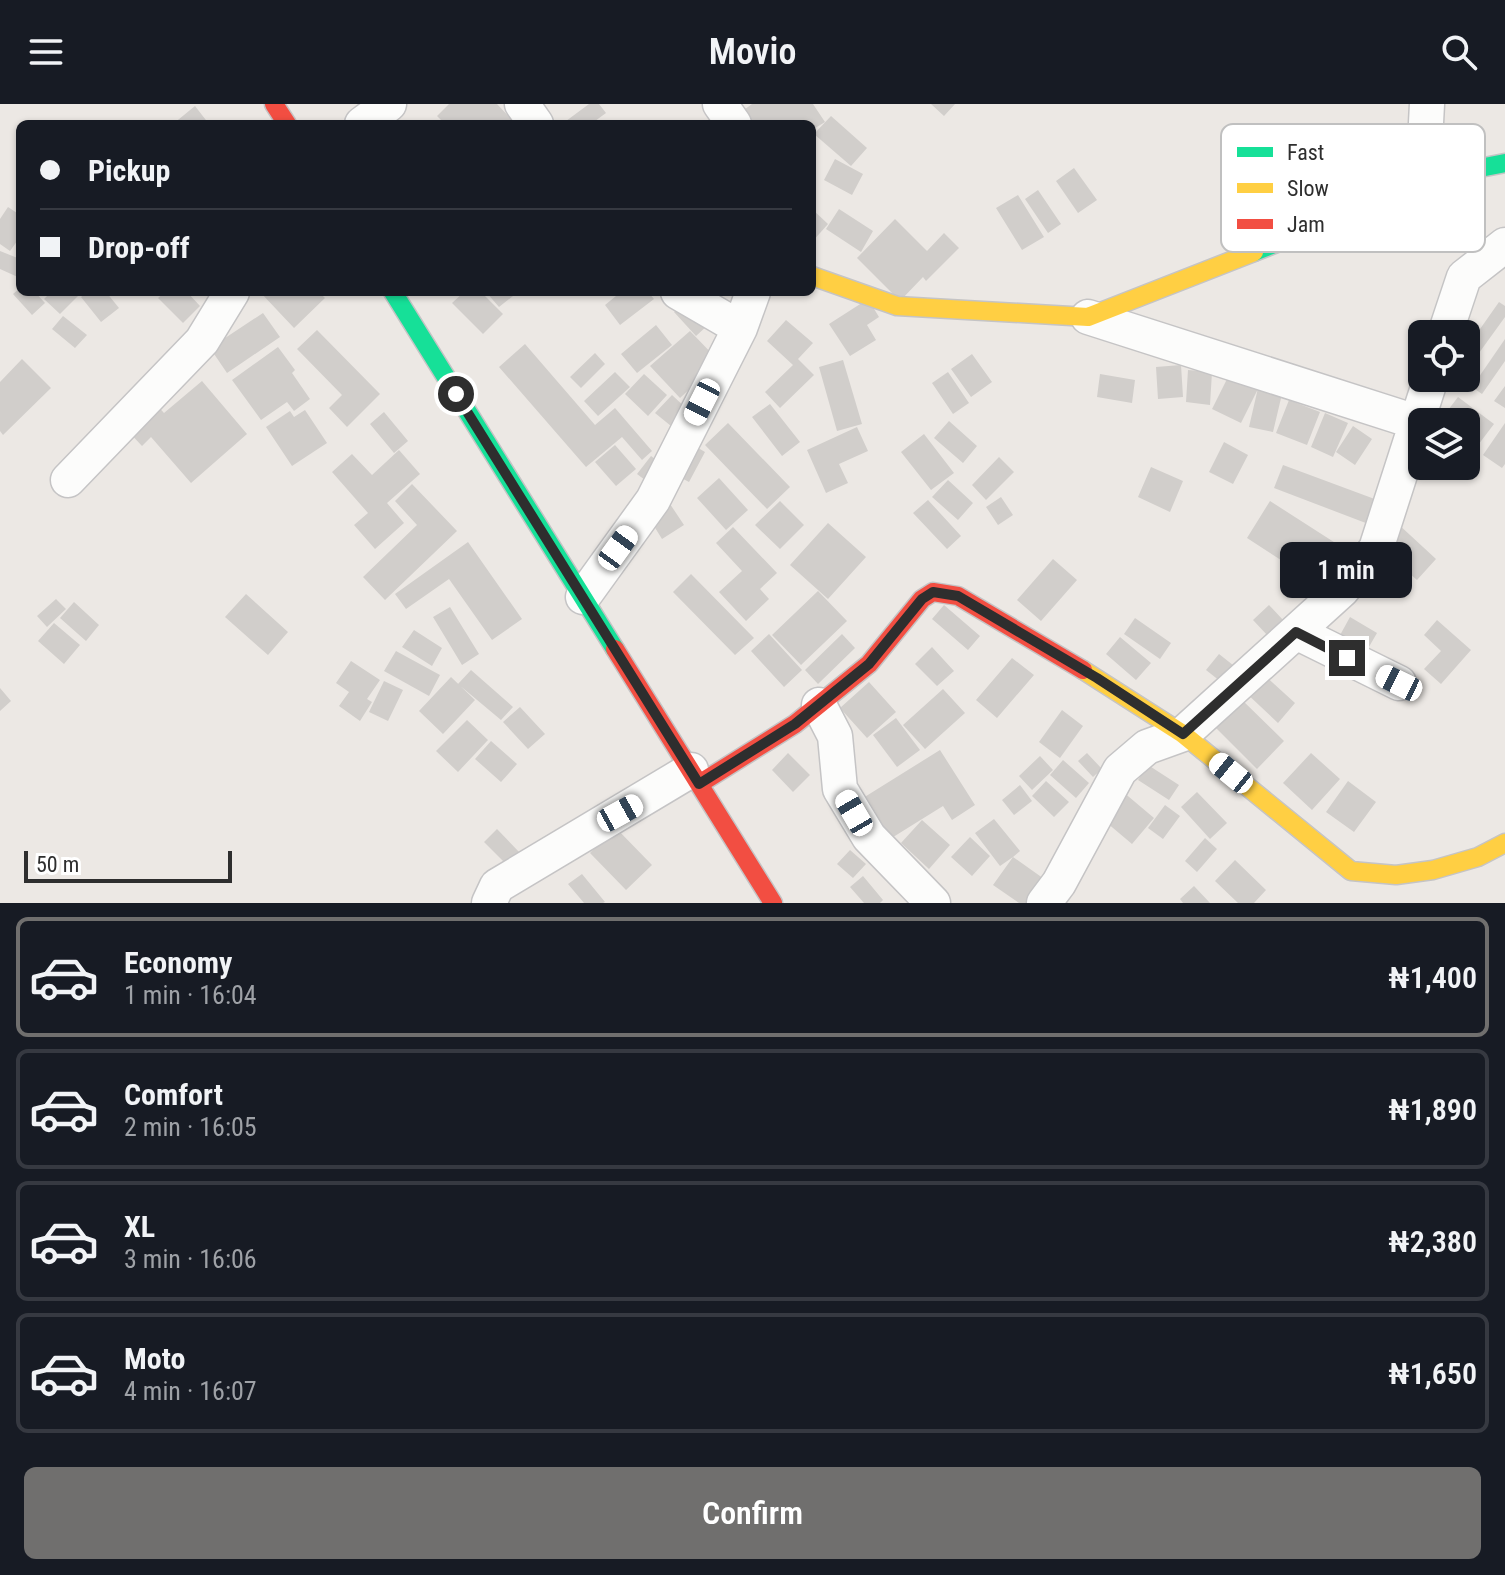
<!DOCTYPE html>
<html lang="en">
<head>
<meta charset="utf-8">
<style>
	body { margin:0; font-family:"Roboto Condensed",sans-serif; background:#20242c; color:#f1f3f6; height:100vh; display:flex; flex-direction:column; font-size:30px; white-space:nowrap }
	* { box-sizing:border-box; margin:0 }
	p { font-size:26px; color:#9ea1a6 }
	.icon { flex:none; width:44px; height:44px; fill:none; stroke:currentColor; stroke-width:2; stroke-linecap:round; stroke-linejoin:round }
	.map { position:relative; height:799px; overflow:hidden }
	.side { display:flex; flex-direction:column; background:#171b24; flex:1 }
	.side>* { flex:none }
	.top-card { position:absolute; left:16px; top:16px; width:800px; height:176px; border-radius:12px; box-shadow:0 2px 6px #0004; display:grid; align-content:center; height:176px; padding:0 24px; background:#171b24 }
	.buttons { position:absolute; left:1408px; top:216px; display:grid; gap:16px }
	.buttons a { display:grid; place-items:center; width:72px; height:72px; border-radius:12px; background:#171b24; box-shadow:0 2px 6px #0004; font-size:40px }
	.scale { position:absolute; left:24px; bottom:20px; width:208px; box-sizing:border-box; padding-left:8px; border:4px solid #2e2e2e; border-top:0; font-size:22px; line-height:28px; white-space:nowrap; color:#2e2e2e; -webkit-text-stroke:6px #fff; paint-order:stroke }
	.end { position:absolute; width:36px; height:36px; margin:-18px; border:10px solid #2e2e2e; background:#fff; box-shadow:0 0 0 4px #fff }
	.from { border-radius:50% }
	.bubble { position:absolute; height:56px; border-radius:12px; background:#171b24; box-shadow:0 2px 6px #0004; font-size:26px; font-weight:600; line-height:56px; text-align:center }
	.car { position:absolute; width:24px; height:48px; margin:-24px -12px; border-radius:10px; box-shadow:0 0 6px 2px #0007; background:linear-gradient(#fff 24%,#345 0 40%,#fff 0 76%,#345 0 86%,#fff 0) }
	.top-card b { display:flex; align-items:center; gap:28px; height:76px; font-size:30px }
	.top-card b+b { border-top:2px solid #363941 }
	.top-card i { width:20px; height:20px; background:#f1f3f6 }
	ul { padding:14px 0 0; list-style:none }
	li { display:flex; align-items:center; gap:24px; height:120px; margin:0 16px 12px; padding:0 8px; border:4px solid #363941; border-radius:12px }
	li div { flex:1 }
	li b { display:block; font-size:30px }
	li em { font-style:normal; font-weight:600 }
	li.active { border-color:#706f6e }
	li>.icon { width:72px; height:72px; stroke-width:1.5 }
	.primary-button { display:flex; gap:16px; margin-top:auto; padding:16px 24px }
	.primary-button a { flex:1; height:92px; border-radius:12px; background:#706f6e; color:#fff; font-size:32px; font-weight:600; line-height:92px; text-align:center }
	header { display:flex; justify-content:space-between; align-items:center; height:104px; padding:0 24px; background:#171b24; font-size:36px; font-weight:600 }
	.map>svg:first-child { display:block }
	.building { fill:#d1cecb }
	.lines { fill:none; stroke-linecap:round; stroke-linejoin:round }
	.street-casing { stroke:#c5c4c5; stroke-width:37 }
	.fast-casing { stroke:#c5c4c5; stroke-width:21 }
	.slow-casing { stroke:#c5c4c5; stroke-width:21 }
	.jam-casing { stroke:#c5c4c5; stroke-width:21 }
	.street { stroke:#fcfcfb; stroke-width:34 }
	.fast { stroke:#16e098; stroke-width:18 }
	.slow { stroke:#ffcf43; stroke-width:18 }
	.jam { stroke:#f24e42; stroke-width:18 }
	.route { stroke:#2e2e2e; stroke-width:10 }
	.key { fill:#fff; stroke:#c0c0c0; stroke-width:2 }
	.key-label { font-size:22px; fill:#2e2e2e }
</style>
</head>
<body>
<header><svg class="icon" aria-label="menu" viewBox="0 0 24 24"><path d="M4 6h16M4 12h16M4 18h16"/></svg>Movio<svg class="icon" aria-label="search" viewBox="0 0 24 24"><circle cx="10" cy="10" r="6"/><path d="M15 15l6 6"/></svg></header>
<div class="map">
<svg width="1505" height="799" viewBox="0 0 1505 799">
	<rect width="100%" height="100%" fill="#ece8e4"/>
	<path class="building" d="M449,0H497L516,20H445L437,12Z
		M589,0H599L606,9L591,20H562Z
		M752,0H813L825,18L812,26V20H743L737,11Z
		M931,0H955L944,12Z
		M195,2L209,20H173Z
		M831,12L867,44L851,62L814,30Z
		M835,55L863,70L852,91L824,76Z
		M1074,64L1097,96L1078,109L1056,77Z
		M1038,86L1061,120L1048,129L1025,95Z
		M1018,91L1044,133L1022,146L996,104Z
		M8,103L20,111V133L10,147L0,140V115Z
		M812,105L828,120L812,138Z
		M839,105L873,127L861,148L826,125Z
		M895,115L927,147L944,129L959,144L926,177L923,173L900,197L857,154Z
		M0,147L20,155V174L0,165Z
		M20,184V188H35L45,199L32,211L13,190Z
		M51,188H82L60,210L44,195Z
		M87,188H106L119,204L101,218L81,193Z
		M165,188H187L200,202L183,219L158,194Z
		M260,188H319L325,194L294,224Z
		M464,188H481L503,210L483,230L452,199Z
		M486,188H518L499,203Z
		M613,188H648L654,195L620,221L605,201L616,192Z
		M868,195L879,213L867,221L876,236L850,252L829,220Z
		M686,197L708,221L696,232L674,208Z
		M1499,198L1505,202V213L1466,267V245Z
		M263,209L280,233L227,269L210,244Z
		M63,212L87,231L75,244L52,225Z
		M786,216L813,239L798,255L814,271L780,304L765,288L793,261L767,237Z
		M656,221L672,241L637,269L621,250Z
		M317,226L380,290L347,323L329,304L342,291L297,245Z
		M690,227L719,257L680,294L650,262Z
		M1505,235V257L1482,290L1472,283Z
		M525,240L595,321L615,304L652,347L642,356L622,333L586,363L499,263Z
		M278,243L295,266L292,269L310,295L294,307L287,298L261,316L232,276Z
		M595,249L605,260L581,284L570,273Z
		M972,250L992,278L971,293L951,265Z
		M22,255L51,284L3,331L0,327V278Z
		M843,256L862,320L837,327L819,263Z
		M1181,261L1183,293L1158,295L1156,263Z
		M1188,266L1212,268L1210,301L1186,298Z
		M615,268L630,283L598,312L584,297Z
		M948,268L969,299L953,310L932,279Z
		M644,270L667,291L648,312L625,290Z
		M1100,270L1135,276L1132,299L1097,293Z
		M1229,271L1258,285L1241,319L1212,305Z
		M202,277L247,330L191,379L151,333L142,342L126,325L155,299L164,309Z
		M1505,282V304L1494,297Z
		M1258,284L1282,290L1273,328L1249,323Z
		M672,291L687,305L671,322L655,309Z
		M1458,293L1494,320L1469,353L1466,351V318H1439Z
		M1289,296L1320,308L1307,341L1276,329Z
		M770,300L800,338L782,352L752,313Z
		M305,306L327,339L292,362L266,323L290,307L294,313Z
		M384,308L408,337L394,349L370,320Z
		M1325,309L1348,319L1333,353L1311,343Z
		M949,317L977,342L963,359L934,334Z
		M728,319L790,383L767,405L705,341Z
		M1505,319V360L1502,364L1483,351Z
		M1353,322L1372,335L1355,361L1336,348Z
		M857,323L868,347L839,360L848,379L826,389L807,346Z
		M924,330L954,369L931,386L901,348Z
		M688,338L705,348L689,378L672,369Z
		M1224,338L1248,351L1233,380L1209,368Z
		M615,341L636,365L616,382L595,358Z
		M399,346L420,370L387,399L404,419L375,445L354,421L368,409L332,368L352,350L372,371Z
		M651,352L663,361L649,379L637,370Z
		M999,353L1014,368L986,396L972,381Z
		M1283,361L1380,397L1371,421L1274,384Z
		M1151,363L1183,377L1170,408L1138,393Z
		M719,374L748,406L726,426L697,394Z
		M948,376L973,399L958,416L932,393Z
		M412,380L457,427L385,496L363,473L417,421L395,397Z
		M1001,393L1013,411L998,421L986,403Z
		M928,396L961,432L947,445L913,409Z
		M780,397L804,421L780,445L755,421Z
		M1270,397L1351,449L1340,467L1299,441L1287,460L1247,434Z
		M670,400L684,421L662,435L649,414Z
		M828,419L866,453L828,495L790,461Z
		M1397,419L1436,455L1417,476L1377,441Z
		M733,423L777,469L760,485L769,495L746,517L719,488L742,467L716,439Z
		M468,438L522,515L492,536L449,475L406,505L395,490Z
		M1053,455L1077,476L1041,517L1017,496Z
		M691,470L754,534L735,551L673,488Z
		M818,487L847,517L801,561L772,531Z
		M246,490L288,528L268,551L225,513Z
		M56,495L66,505L47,523L37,512Z
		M74,498L99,521L86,537L60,514Z
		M944,501L980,532L968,546L932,515Z
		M1269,501L1284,517L1268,532L1253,516Z
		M450,503L479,550L462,561L433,513Z
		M1350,513L1377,529L1366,548L1339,533Z
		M1135,514L1171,539L1160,555L1124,530Z
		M1437,516L1471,546L1441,580L1424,565L1441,547L1424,531Z
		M54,519L80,541L64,560L38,537Z
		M414,526L442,544L432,562L402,543Z
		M769,530L802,566L784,583L751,547Z
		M842,530L855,544L818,580L805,566Z
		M1120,533L1151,559L1136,576L1106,550Z
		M932,543L954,567L937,582L915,560Z
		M396,547L440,571L429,592L384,567Z
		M1219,550L1243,569L1230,585L1206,566Z
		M1012,554L1034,571L997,614L976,596Z
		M351,557L380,576L367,595L372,598L360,617L339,602L349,588L336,579Z
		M471,566L513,603L501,616L458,580Z
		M1261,568L1295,599L1278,619L1244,587Z
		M451,573L475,596L443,630L419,607Z
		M384,577L403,586L388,617L369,608Z
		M869,578L896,608L867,634L840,604Z
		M0,584L11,597L0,607Z
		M943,585L965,609L925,645L903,621Z
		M1239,593L1284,637L1257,665L1212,620Z
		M520,603L545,630L528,645L503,618Z
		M1062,606L1083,622L1060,654L1039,638Z
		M896,614L920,646L897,663L873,631Z
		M467,616L488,636L458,668L436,647Z
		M491,637L517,660L501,678L475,655Z
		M940,646L975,701L952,716L943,702L890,735L863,694Z
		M788,649L810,671L793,688L772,666Z
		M1087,649L1102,665L1093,673L1078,657Z
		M1311,649L1340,675L1312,706L1283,679Z
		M1040,652L1053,666L1032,686L1019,672Z
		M1063,656L1089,679L1076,694L1050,671Z
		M1148,661L1179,681L1169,696L1138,676Z
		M1046,677L1069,698L1054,713L1032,692Z
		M1348,677L1376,698L1354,728L1326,708Z
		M1020,681L1032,697L1014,711L1002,696Z
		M1122,687L1154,714L1132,740L1100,713Z
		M1197,688L1227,719L1210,735L1181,703Z
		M1165,701L1180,712L1163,735L1148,724Z
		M994,715L1020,747L1013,753L1047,777L1032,799H1019L993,781L1013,753L1000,762L975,729Z
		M922,716L950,741L929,765L901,739Z
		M615,723L652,761L626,786L590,749Z
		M497,725L520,749L507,761L484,738Z
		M970,733L990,752L972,772L951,753Z
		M1205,734L1217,745L1197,768L1185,757Z
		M850,746L866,760L853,774L837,760Z
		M1235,756L1266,786L1254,799H1238L1215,777Z
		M582,770L605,798L603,799H584L568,780Z
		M863,772L883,796L880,799H864L850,783Z
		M1194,782L1210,799H1183L1180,795Z"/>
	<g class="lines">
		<g class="street-casing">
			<path id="street" d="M522,0L536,20
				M720,0L734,20
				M362,20L389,0
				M1423,75L1427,0
				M678,188L740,224
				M1088,213L1416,318
				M1445,230L1464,173L1505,141
				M68,376L202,237L232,188
				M583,493L653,396L740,224L753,188
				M1296,528L1399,579
				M819,601L835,632L840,685L869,733L933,799
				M489,799L497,782L691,666
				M1044,799L1059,779L1120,666L1147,643L1183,630L1342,486L1376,445L1431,274"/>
		</g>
		<g class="fast-casing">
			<path id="fast" d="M1254,148L1408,87L1423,75L1505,59
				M393,188L615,545"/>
		</g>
		<g class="slow-casing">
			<path id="slow" d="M812,172L897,202L1088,213L1254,148
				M1083,566L1183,630L1351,767L1396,771L1433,766L1478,753L1505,739"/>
		</g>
		<g class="jam-casing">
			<path id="jam" d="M274,0L287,20
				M615,545L773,799
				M699,680L795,620L869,560L922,495L933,488L958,492L1083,566"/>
		</g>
		<use href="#street" class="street"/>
		<use href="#fast" class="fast"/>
		<use href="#slow" class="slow"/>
		<use href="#jam" class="jam"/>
	</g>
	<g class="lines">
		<path class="route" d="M456,290L699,680L795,620L869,560L922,495L933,488L958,492L1097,574L1183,630L1296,528L1347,554"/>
	</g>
	<rect x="1221" y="20" width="264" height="128" rx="12" class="key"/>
	<rect x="1237" y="43" width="36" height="10" fill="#16e098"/>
	<rect x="1237" y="79" width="36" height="10" fill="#ffcf43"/>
	<rect x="1237" y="115" width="36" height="10" fill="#f24e42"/>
	<g class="key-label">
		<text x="1287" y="56">Fast</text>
		<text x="1287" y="92">Slow</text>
		<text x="1287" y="128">Jam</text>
	</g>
</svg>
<div class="buttons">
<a><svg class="icon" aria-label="locate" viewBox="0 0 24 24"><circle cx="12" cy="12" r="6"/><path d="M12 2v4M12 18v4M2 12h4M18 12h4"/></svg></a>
<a><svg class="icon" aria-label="layers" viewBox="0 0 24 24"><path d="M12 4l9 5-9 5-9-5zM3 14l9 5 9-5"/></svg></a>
</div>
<div class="scale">50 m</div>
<i class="end from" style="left:456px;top:290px"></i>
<i class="end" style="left:1347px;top:554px"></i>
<div class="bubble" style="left:1280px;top:438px;width:132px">1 min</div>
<i class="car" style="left:702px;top:298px;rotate:207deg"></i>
<i class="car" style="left:618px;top:444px;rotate:36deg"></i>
<i class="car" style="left:1399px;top:579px;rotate:296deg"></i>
<i class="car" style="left:1231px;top:669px;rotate:309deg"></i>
<i class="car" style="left:620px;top:709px;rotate:61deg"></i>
<i class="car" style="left:854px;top:709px;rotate:330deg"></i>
<div class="top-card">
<b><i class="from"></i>Pickup</b>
<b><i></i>Drop-off</b>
</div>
</div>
<section class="side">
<ul>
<li class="active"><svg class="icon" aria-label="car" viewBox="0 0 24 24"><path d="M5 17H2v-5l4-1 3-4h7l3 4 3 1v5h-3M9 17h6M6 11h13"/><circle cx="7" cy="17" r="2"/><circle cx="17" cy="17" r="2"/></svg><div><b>Economy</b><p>1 min · 16:04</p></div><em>₦1,400</em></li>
<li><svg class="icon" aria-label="car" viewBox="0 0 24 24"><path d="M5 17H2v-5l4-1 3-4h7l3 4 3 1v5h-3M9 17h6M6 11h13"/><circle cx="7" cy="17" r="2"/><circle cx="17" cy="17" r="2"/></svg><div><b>Comfort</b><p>2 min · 16:05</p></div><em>₦1,890</em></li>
<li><svg class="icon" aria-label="car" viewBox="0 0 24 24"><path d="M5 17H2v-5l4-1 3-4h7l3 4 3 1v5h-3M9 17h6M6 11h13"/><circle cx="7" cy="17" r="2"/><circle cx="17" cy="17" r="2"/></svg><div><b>XL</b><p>3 min · 16:06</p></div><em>₦2,380</em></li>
<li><svg class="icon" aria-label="car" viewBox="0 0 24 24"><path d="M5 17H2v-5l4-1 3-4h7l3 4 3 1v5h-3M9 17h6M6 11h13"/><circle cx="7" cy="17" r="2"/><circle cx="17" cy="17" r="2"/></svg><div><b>Moto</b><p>4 min · 16:07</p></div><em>₦1,650</em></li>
</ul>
<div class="primary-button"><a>Confirm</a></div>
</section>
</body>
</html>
